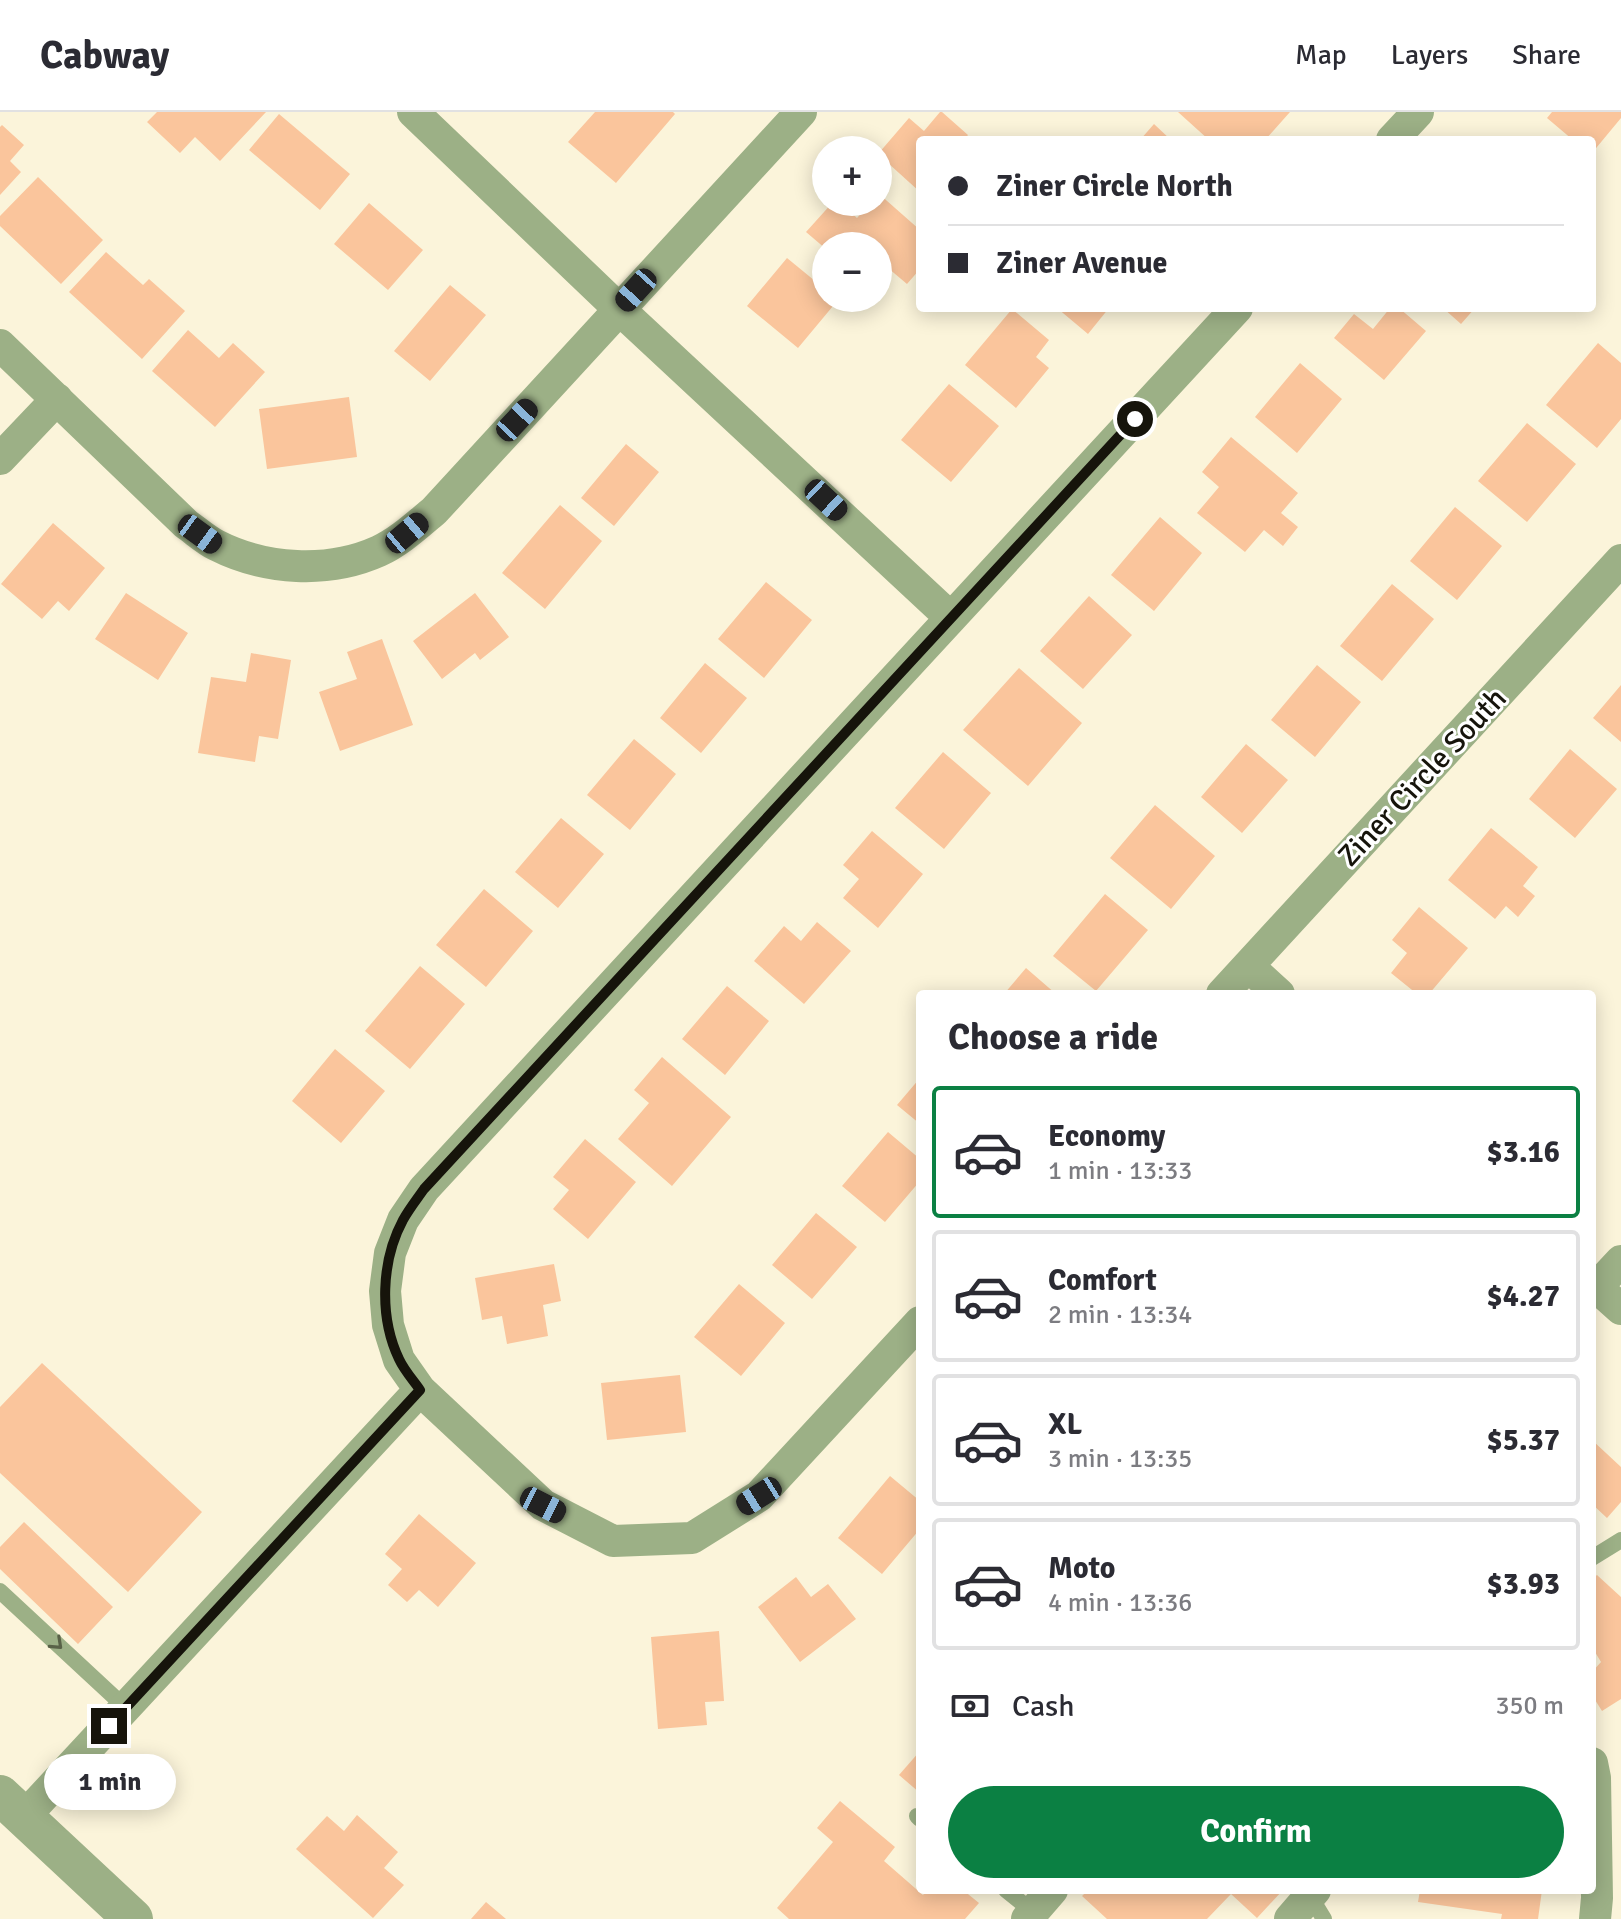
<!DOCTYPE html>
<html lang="en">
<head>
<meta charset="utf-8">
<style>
	body { margin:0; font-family:Signika,sans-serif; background:#f2f2f3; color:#2b2b33; height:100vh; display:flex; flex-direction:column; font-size:30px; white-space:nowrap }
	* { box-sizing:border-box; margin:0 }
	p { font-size:26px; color:#7c7c81 }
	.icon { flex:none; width:44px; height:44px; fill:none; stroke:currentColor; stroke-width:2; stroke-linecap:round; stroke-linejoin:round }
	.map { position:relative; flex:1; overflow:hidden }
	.side { position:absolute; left:916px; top:878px; width:680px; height:904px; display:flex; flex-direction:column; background:#fff; border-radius:8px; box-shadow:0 4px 20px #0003 }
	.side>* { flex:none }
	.banner { position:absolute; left:916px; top:24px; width:680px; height:176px; border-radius:8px; box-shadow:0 4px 20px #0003; display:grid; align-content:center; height:176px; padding:0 32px; background:#fff }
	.buttons { position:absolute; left:812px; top:24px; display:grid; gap:16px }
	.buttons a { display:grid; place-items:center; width:80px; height:80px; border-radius:50%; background:#fff; box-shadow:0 4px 20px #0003; font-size:40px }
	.end { position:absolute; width:36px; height:36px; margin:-18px; border:10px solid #16140b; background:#fff; box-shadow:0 0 0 4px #fff }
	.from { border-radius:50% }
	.bubble { position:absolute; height:56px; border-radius:28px; background:#fff; box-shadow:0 4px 20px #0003; font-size:26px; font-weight:700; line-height:56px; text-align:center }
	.car { position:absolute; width:24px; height:48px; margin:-24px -12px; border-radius:10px; box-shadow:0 0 6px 2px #0007; background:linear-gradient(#222 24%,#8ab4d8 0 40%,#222 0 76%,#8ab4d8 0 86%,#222 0) }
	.banner b { display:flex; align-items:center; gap:28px; height:76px; font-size:30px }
	.banner b+b { border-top:2px solid #e1e1e2 }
	.banner i { width:20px; height:20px; background:#2b2b33 }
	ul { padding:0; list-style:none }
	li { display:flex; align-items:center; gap:24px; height:132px; margin:0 16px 12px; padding:0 16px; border:4px solid #e1e1e2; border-radius:8px }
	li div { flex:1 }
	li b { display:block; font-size:30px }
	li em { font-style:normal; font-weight:700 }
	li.on { border-color:#0b8043 }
	li>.icon { width:72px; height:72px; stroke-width:1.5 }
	h2 { padding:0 32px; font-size:36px; line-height:96px }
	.pay { display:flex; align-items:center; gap:20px; height:88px; padding:0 32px; font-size:30px }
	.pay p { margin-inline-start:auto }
	.action { display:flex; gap:16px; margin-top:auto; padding:16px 32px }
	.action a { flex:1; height:92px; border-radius:48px; background:#0b8043; color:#fff; font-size:32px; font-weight:700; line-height:92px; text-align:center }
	header { display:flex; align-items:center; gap:48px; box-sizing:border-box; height:112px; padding:0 40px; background:#fff; border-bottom:2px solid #e1e1e2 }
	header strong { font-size:38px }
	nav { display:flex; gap:44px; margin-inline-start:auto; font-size:28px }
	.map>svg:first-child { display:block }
	.building { fill:#fac59c }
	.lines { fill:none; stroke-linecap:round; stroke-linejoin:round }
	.service { stroke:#9cb086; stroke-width:16 }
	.minor { stroke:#9cb086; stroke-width:32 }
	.tertiary { stroke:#9cb086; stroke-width:40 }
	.oneway { stroke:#596248 }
	.route { stroke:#16140b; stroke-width:10 }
	.labels { text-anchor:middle; stroke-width:6; stroke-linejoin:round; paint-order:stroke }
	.street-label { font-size:30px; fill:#16140b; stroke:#fff }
</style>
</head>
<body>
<header>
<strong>Cabway</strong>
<nav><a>Map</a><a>Layers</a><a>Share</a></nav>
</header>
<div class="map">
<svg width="1621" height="1807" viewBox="0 0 1621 1807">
	<rect width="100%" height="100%" fill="#fbf4da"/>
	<path class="building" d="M157,0H266L220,49L195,25L180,41L147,10Z
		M595,0H673L675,2L616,71L568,30Z
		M940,0H942L968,23L964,28H920V80L878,42L909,6L924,19Z
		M1178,0H1290L1265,28H1209Z
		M1552,0H1621V6L1592,41V28H1573L1547,6Z
		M279,2L350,62L320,98L249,38Z
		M1154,12L1171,28H1140Z
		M2,13L24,33L10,49L21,60L0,83V15Z
		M38,65L103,128L61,172L0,114V104Z
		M878,81L920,118V157L907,172L888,156L878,168V134H826V137L806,120L833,90H839L857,106L871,90H878Z
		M369,91L423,138L388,178L334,132Z
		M106,140L143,173L149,167L185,199L142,247L69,180Z
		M787,146L826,178V186H835L838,188L798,236L747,194Z
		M450,173L486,203L430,269L394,239Z
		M1057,196H1109L1088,222Z
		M1390,196H1399L1426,219L1384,268L1334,226L1354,202L1373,217Z
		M1443,196H1475L1461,212Z
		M1012,197L1049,228L1036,245L1049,256L1016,296L965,253Z
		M188,218L219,246L233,231L265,260L215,315L152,259Z
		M1598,231L1621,251V307L1597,336L1546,293Z
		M1300,251L1342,287L1297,341L1255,305Z
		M949,272L999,314L951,370L901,328Z
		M349,285L357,345L267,357L259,297Z
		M1527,311L1576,352L1527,410L1478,369Z
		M1231,325L1298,381L1281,401L1298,415L1283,434L1264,418L1245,440L1197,401L1219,375L1202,360Z
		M626,332L659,360L614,414L581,386Z
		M560,393L602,429L545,497L502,461Z
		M1455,395L1502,434L1457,488L1410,449Z
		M1160,405L1202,441L1154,499L1111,463Z
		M53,411L105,456L69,499L58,489L42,507L1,472Z
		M766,470L812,508L764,566L718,527Z
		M1392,472L1434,507L1382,569L1340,534Z
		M126,481L188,521L158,568L95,527Z
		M475,481L509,525L480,548L475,541L442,567L413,529Z
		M1089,484L1132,523L1083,577L1040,539Z
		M382,527L413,613L340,639L319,580L357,567L347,540Z
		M251,541L291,548L278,627L259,624L255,650L198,641L211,565L246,570Z
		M705,551L747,586L701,641L660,606Z
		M1317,553L1361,590L1315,645L1271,608Z
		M1019,556L1082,611L1028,674L963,618Z
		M1621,573V630L1593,606Z
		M634,627L676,662L630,718L587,683Z
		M1246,632L1288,668L1242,721L1201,685Z
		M1570,637L1617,677L1575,726L1529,687Z
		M943,640L991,681L944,737L895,696Z
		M1155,693L1215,744L1171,797L1110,746Z
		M561,706L604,742L558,796L515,760Z
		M1491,716L1538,755L1523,774L1535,784L1518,805L1506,794L1495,807L1448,768Z
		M872,719L923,762L878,816L843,786L859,767L843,753Z
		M484,777L533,819L486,875L436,833Z
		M1105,782L1148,818L1096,879L1053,844Z
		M1419,795L1468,836L1429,882H1417L1391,861L1407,841L1392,828Z
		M817,810L851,839L804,892L754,849L784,814L801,829Z
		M420,854L465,892L410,957L365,919Z
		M1026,856L1056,882H1004Z
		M727,874L769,909L725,963L682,927Z
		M335,937L385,979L341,1031L292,989Z
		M662,945L731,1005L672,1074L618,1027L649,991L634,978Z
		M920,966V1012L897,993Z
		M888,1020L920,1047V1069L885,1110L842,1074Z
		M585,1027L636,1070L588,1127L553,1097L569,1078L553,1065Z
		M816,1101L857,1135L812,1187L772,1153Z
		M554,1152L561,1189L543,1193L548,1224L507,1232L502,1204L482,1208L475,1166Z
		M739,1172L785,1211L741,1264L694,1225Z
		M42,1251L202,1400L128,1480L0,1361V1295Z
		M680,1263L686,1320L607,1328L601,1271Z
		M1592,1328L1621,1355V1390L1607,1406L1592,1392Z
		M890,1364L920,1389V1417L882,1462L838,1426Z
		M419,1402L476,1451L438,1495L419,1478L407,1490L388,1473L402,1457L385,1442Z
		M24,1410L113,1495L78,1532L0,1457V1435Z
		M1597,1463L1621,1485V1587L1602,1599L1592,1583V1560L1601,1550L1592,1535V1467Z
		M796,1465L811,1485L828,1472L856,1507L800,1550L758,1495Z
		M719,1519L724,1589L705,1590L707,1613L658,1617L651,1525Z
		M920,1639V1681L899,1663Z
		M840,1689L895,1735L884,1749L923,1783L927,1778H963L979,1791L965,1807H789L777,1796L833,1730L817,1716Z
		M357,1703L398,1740L384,1756L404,1773L373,1806L296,1737L327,1704L344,1719Z
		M1088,1778H1283L1257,1806L1231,1782L1207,1807H1107L1082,1784Z
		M1420,1778H1542L1538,1807H1501L1502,1802L1418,1790Z
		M486,1790L506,1807H471Z"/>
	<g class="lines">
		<path class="service" d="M1592,1446L1621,1428
			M0,1479L126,1596
			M917,1704L920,1707
			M1006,1778L1033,1800
			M1310,1784L1324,1807"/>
		<path class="minor" d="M413,0L619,197L951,506
			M1392,28L1418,0
			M0,233L186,412C196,419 206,428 216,433C265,458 328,462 379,439C399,430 417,413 434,399L801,0
			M0,347L57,287
			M1248,854L1279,882
			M1222,882L1621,448
			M1592,1171L1621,1197
			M1592,1180L1621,1149
			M920,1210L759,1384L692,1426L613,1429L543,1393L420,1278L399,1248L388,1213L385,1179L390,1141L403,1108L424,1077L1237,196
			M1592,1651L1595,1666L1597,1786L1595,1807
			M24,1705L420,1278
			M1027,1807L1052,1778
			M1290,1807L1315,1778"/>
		<path class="tertiary" d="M0,1683L133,1807"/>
	</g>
	<defs><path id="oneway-chevron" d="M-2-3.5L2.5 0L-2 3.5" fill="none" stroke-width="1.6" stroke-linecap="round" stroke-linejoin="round" transform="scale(2)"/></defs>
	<use class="oneway" href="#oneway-chevron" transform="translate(57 1532) rotate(43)"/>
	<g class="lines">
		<path class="route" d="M109,1614L420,1278C413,1268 404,1258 399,1247C379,1205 381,1149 403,1108C409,1097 417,1087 424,1077L1135,307"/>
	</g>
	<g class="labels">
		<g class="street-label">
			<text transform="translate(1422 665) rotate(-47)" y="10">Ziner Circle South</text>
		</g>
	</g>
</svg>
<div class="buttons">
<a>+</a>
<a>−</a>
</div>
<i class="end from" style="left:1135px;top:307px"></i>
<i class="end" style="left:109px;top:1614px"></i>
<div class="bubble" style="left:44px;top:1642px;width:132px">1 min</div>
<i class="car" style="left:636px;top:178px;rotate:222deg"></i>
<i class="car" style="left:517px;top:308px;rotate:43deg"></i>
<i class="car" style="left:826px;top:388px;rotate:133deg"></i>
<i class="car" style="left:407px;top:421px;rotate:50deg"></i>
<i class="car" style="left:200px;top:422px;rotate:126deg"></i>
<i class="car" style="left:759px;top:1384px;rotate:238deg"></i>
<i class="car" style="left:543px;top:1393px;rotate:117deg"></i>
<div class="banner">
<b><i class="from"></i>Ziner Circle North</b>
<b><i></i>Ziner Avenue</b>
</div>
<section class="side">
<h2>Choose a ride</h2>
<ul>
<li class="on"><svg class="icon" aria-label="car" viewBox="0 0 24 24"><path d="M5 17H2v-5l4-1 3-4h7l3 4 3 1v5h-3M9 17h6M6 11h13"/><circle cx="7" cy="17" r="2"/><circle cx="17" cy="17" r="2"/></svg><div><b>Economy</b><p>1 min · 13:33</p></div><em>$3.16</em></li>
<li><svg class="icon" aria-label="car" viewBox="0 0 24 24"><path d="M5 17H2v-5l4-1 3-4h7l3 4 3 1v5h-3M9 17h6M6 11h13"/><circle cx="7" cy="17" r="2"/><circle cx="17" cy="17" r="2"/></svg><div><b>Comfort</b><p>2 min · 13:34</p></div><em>$4.27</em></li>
<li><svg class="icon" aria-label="car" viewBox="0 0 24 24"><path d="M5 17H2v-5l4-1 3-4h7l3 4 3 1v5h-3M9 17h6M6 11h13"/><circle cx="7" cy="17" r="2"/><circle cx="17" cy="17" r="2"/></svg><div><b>XL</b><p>3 min · 13:35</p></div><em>$5.37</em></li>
<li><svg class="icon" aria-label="car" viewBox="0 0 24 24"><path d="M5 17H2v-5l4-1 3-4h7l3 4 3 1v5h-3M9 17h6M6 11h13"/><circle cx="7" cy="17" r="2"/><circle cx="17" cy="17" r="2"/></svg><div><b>Moto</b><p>4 min · 13:36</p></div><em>$3.93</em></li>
</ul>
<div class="pay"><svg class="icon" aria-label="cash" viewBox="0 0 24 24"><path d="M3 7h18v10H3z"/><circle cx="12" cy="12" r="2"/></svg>Cash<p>350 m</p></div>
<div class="action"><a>Confirm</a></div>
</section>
</div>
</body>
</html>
